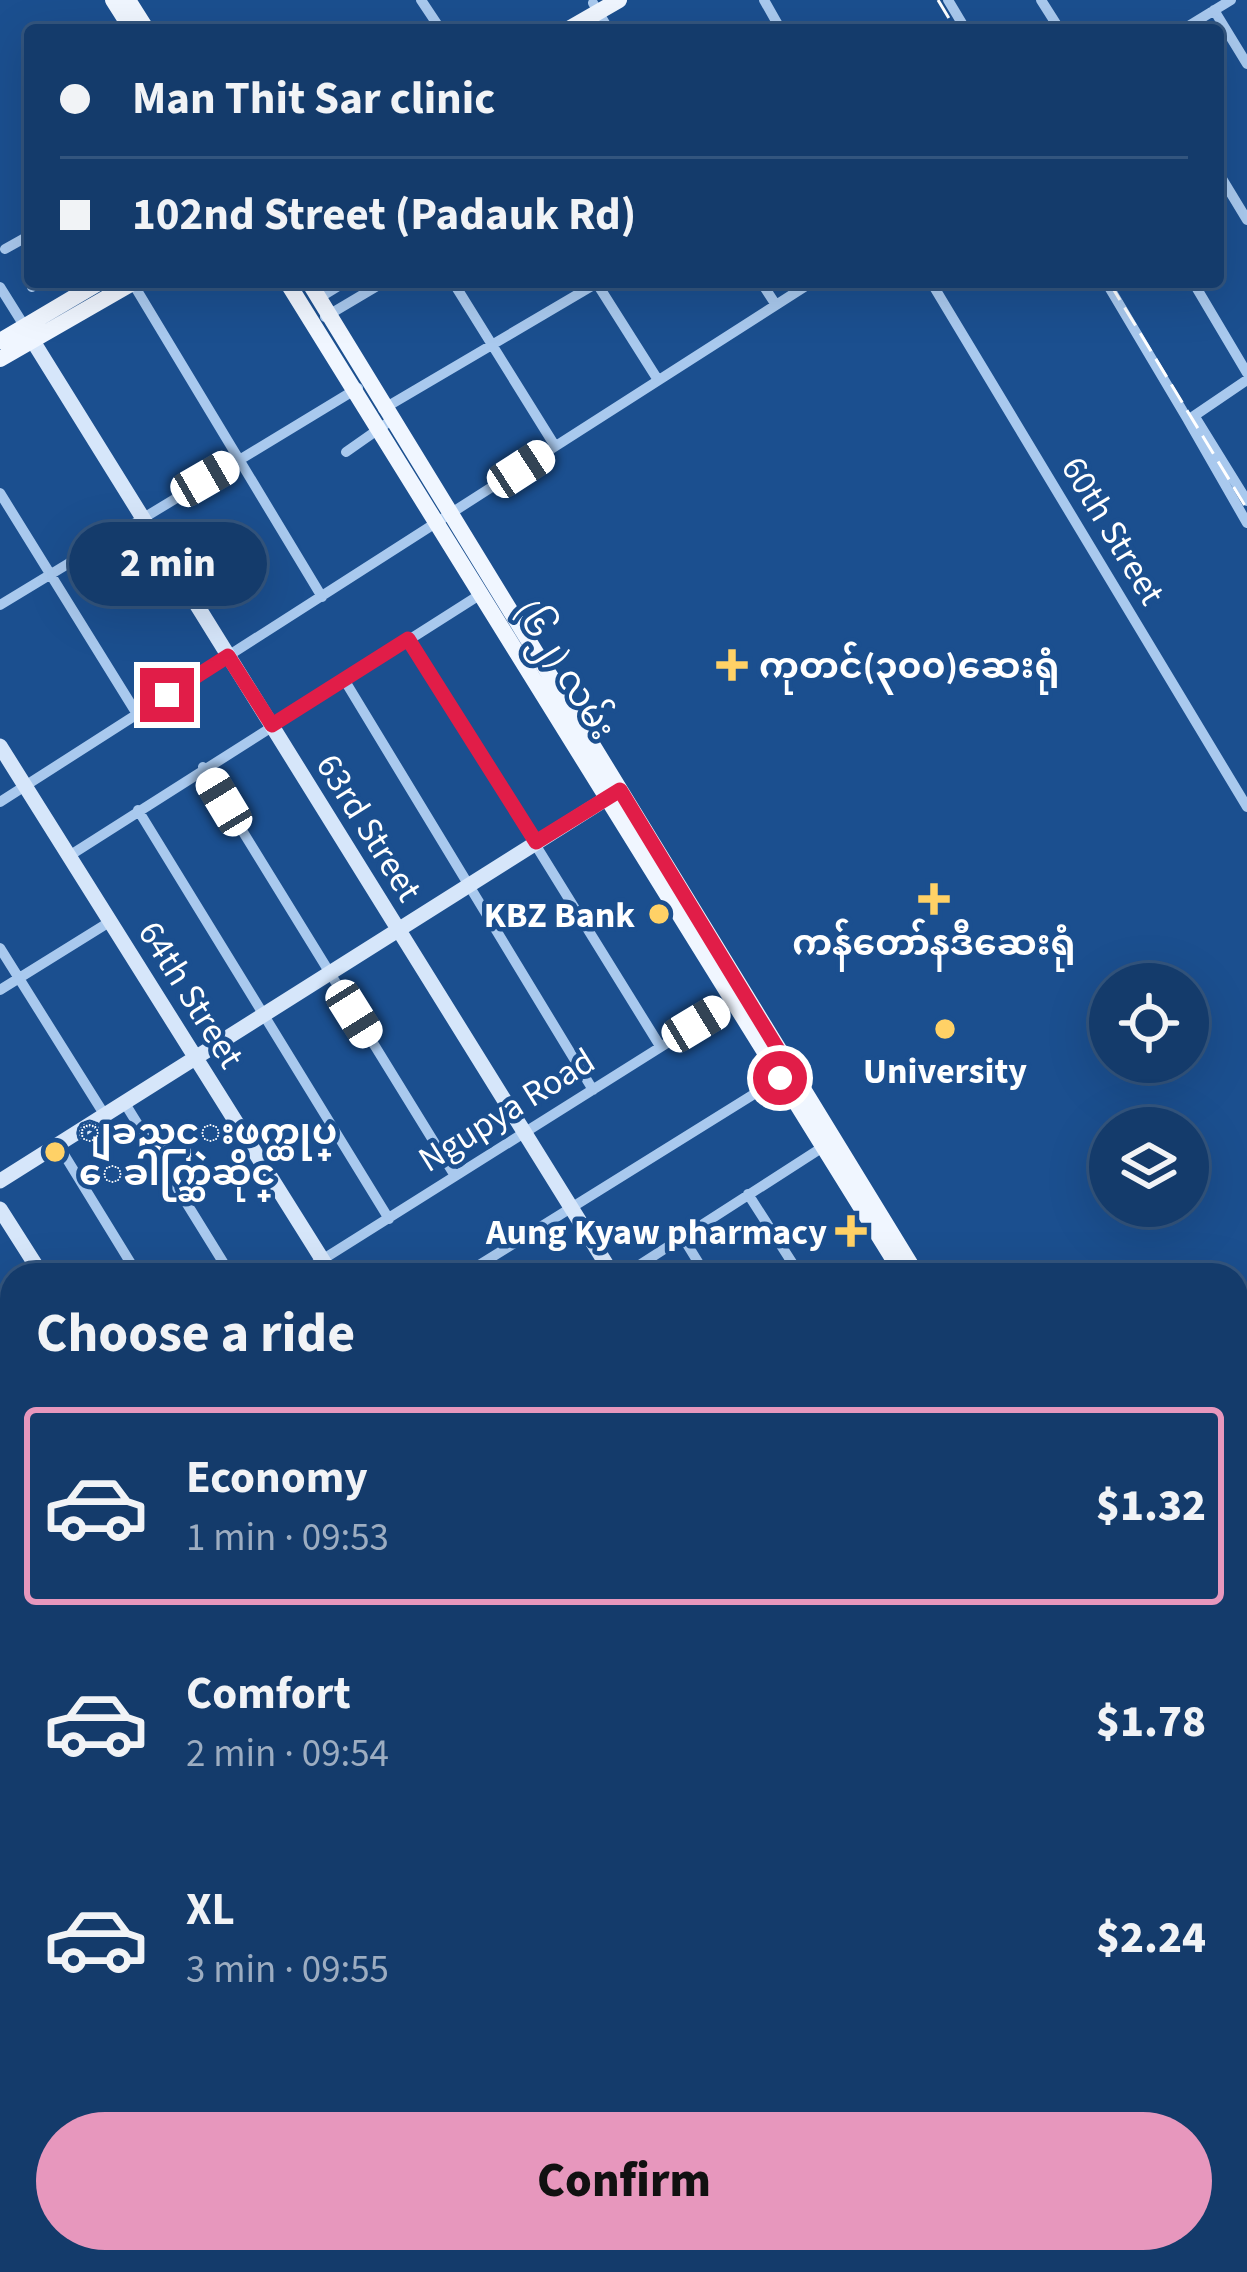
<!DOCTYPE html>
<html lang="en">
<head>
<meta charset="utf-8">
<style>
	body { margin:0; font-family:"Source Sans 3","Noto Sans Myanmar",sans-serif; background:#214673; color:#f1f3f6; height:100vh; display:flex; flex-direction:column; font-size:45px; white-space:nowrap }
	* { box-sizing:border-box; margin:0 }
	p { font-size:39px; color:#9dadc1 }
	.icon { flex:none; width:66px; height:66px; fill:none; stroke:currentColor; stroke-width:2; stroke-linecap:round; stroke-linejoin:round }
	.map { position:relative; flex:1; overflow:hidden }
	.drawer { position:absolute; left:0px; top:1263px; width:1248px; height:1011px; display:flex; flex-direction:column; background:#143b6b; border-radius:36px 36px 0 0; box-shadow:0 12px 48px #0002,0 0 0 3px #33557e }
	.drawer>* { flex:none }
	.top-card { position:absolute; left:24px; top:24px; width:1200px; height:264px; border-radius:12px; box-shadow:0 12px 48px #0002,0 0 0 3px #33557e; display:grid; align-content:center; height:264px; padding:0 36px; background:#143b6b }
	.controls { position:absolute; left:1089px; top:963px; display:grid; gap:24px }
	.controls a { display:grid; place-items:center; width:120px; height:120px; border-radius:50%; background:#143b6b; box-shadow:0 12px 48px #0002,0 0 0 3px #33557e; font-size:60px }
	.end { position:absolute; width:54px; height:54px; margin:-27px; border:15px solid #e11d48; background:#fff; box-shadow:0 0 0 6px #fff }
	.from { border-radius:50% }
	.bubble { position:absolute; height:84px; border-radius:42px; background:#143b6b; box-shadow:0 12px 48px #0002,0 0 0 3px #33557e; font-size:39px; font-weight:800; line-height:84px; text-align:center }
	.car { position:absolute; width:36px; height:72px; margin:-36px -18px; border-radius:15px; box-shadow:0 0 9px 3px #0007; background:linear-gradient(#fff 24%,#345 0 40%,#fff 0 76%,#345 0 86%,#fff 0) }
	.top-card b { display:flex; align-items:center; gap:42px; height:114px; font-size:45px }
	.top-card b+b { border-top:3px solid #33557e }
	.top-card i { width:30px; height:30px; background:#f1f3f6 }
	ul { padding:0; list-style:none }
	li { display:flex; align-items:center; gap:36px; height:198px; margin:0 24px 18px; padding:0 12px; border:6px solid transparent; border-radius:12px }
	li div { flex:1 }
	li b { display:block; font-size:45px }
	li em { font-style:normal; font-weight:800 }
	li.active { border-color:#e797bd }
	li>.icon { width:108px; height:108px; stroke-width:1.5 }
	h2 { padding:0 36px; font-size:54px; line-height:144px }
	.button { display:flex; gap:24px; margin-top:auto; padding:24px 36px }
	.button a { flex:1; height:138px; border-radius:72px; background:#e797bd; color:#111; font-size:48px; font-weight:800; line-height:138px; text-align:center }
	.map>svg:first-child { display:block }
	.lines { fill:none; stroke-linecap:round; stroke-linejoin:round }
	.street { stroke:#a9c9ee; stroke-width:10 }
	.secondary { stroke:#d6e6fa; stroke-width:15 }
	.primary { stroke:#f0f6ff; stroke-width:16 }
	.rail { stroke:#fff; stroke-width:3; stroke-dasharray:21 9; stroke-linecap:butt }
	.route { stroke:#e11d48; stroke-width:15 }
	.poi-dot { fill:#ffd166; stroke:#1b4f8f; stroke-width:4.5 }
	.labels { text-anchor:middle; stroke-width:9; stroke-linejoin:round; paint-order:stroke }
	.street-label { font-size:36px; fill:#fff; stroke:#1b4f8f }
	.poi-label { font-size:36px; font-weight:bold; fill:#fff; stroke:#1b4f8f; text-anchor:start }
</style>
</head>
<body>
<div class="map">
<svg width="1247" height="2272" viewBox="0 0 1247 2272">
	<rect width="100%" height="100%" fill="#1b4f8f"/>
	<g class="lines">
		<path class="street" d="M421,0L441,30
			M764,0L781,30
			M948,0L966,30
			M1041,0L1060,30
			M593,3L609,30
			M1214,10L1247,64
			M1182,30L1231,0
			M1218,172L1247,220
			M5,249L30,235
			M132,282L322,597
			M453,282L555,446
			M596,282L658,380
			M761,282L776,305
			M931,282L1247,807
			M1106,282L1188,420L1247,380
			M1193,282L1247,373
			M0,287L25,327
			M32,287L39,282
			M319,298L345,282
			M325,317L384,282
			M383,409L597,283
			M1195,417L1247,501
			M1188,420L1247,523
			M346,452L393,419
			M0,493L137,714
			M0,605L358,388
			M408,639L660,1046
			M345,681L593,1090
			M203,767L455,1176
			M0,802L812,282
			M138,810L389,1219
			M69,856L481,594
			M0,948L104,1114
			M0,990L111,921
			M124,1102L231,1275
			M57,1143L138,1275
			M748,1194L800,1275
			M682,1236L706,1275
			M298,1275L737,999
			M463,1275L783,1076
			M624,1275L826,1145
			M0,1386L12,1405
			M0,1520L12,1539
			M1236,1553L1247,1546
			M0,1578L12,1570
			M0,1768L12,1761
			M0,1796L12,1815
			M0,1910L12,1930
			M0,2024L12,2043
			M1236,2044L1247,2037
			M0,2140L12,2160
			M1236,2140L1247,2158
			M76,2262L82,2272
			M222,2262L228,2272
			M293,2262L299,2272
			M463,2262L470,2272
			M546,2262L552,2272
			M937,2262L943,2272
			M1037,2262L1044,2272
			M1124,2262L1131,2272
			M1222,2262L1228,2272
			M147,2272L165,2262
			M877,2272L892,2262"/>
		<path class="secondary" d="M26,330L613,1275
			M0,746L332,1275
			M0,1181L617,792
			M0,1209L42,1275
			M0,1667L12,1686
			M1236,1946L1247,1939
			M0,1953L12,1945
			M367,2262L373,2272
			M660,2262L666,2272
			M720,2272L736,2262"/>
		<path class="primary" d="M113,0L132,30
			M128,0L147,30
			M567,30L619,0
			M287,282L903,1275
			M309,282L917,1275
			M0,341L100,282
			M0,359L134,282
			M1236,1792L1247,1810
			M1236,1817L1247,1835"/>
		<path class="rail" d="M938,0L956,30
			M1109,282L1247,509"/>
	</g>
	<g class="lines">
		<path class="route" d="M167,695L228,656L272,725L408,639L536,842L620,790L791,1071L780,1078"/>
	</g>
	<g class="poi-dot">
		<path d="M726 647h12v12h12v12h-12v12h-12v-12h-12v-12h12z"/>
		<path d="M928 881h12v12h12v12h-12v12h-12v-12h-12v-12h12z"/>
		<circle cx="659" cy="914" r="12"/>
		<circle cx="945" cy="1029" r="12"/>
		<circle cx="55" cy="1152" r="12"/>
		<path d="M845 1213h12v12h12v12h-12v12h-12v-12h-12v-12h12z"/>
	</g>
	<g class="labels">
		<g class="street-label">
			<text transform="translate(1114 530) rotate(59)" y="13">60th Street</text>
			<text transform="translate(566 669) rotate(58)" y="13">(၆၂) လမ်း</text>
			<text transform="translate(370 827) rotate(58)" y="13">63rd Street</text>
			<text transform="translate(192 994) rotate(58)" y="13">64th Street</text>
			<text transform="translate(506 1109) rotate(-32)" y="13">Ngupya Road</text>
		</g>
		<g class="poi-label">
			<text x="759" y="678">ကုတင်(၃၀၀)ဆေးရုံ</text>
			<text x="635" y="927" text-anchor="end">KBZ Bank</text>
			<text x="934" y="955" text-anchor="middle">ကန်တော်နဒီဆေးရုံ</text>
			<text x="945" y="1083" text-anchor="middle">University</text>
			<text x="79" y="1144">ျခည္လင္းဖက္ထုပ္<tspan x="79" dy="41">ေခါက္ဆြဲဆိုင္</tspan></text>
			<text x="827" y="1244" text-anchor="end">Aung Kyaw pharmacy</text>
		</g>
	</g>
</svg>
<div class="controls">
<a><svg class="icon" aria-label="locate" viewBox="0 0 24 24"><circle cx="12" cy="12" r="6"/><path d="M12 2v4M12 18v4M2 12h4M18 12h4"/></svg></a>
<a><svg class="icon" aria-label="layers" viewBox="0 0 24 24"><path d="M12 4l9 5-9 5-9-5zM3 14l9 5 9-5"/></svg></a>
</div>
<i class="end from" style="left:780px;top:1078px"></i>
<i class="end" style="left:167px;top:695px"></i>
<div class="bubble" style="left:69px;top:522px;width:198px">2 min</div>
<i class="car" style="left:521px;top:469px;rotate:57deg"></i>
<i class="car" style="left:205px;top:479px;rotate:60deg"></i>
<i class="car" style="left:224px;top:802px;rotate:329deg"></i>
<i class="car" style="left:354px;top:1014px;rotate:148deg"></i>
<i class="car" style="left:696px;top:1024px;rotate:59deg"></i>
<div class="top-card">
<b><i class="from"></i>Man Thit Sar clinic</b>
<b><i></i>102nd Street (Padauk Rd)</b>
</div>
<section class="drawer">
<h2>Choose a ride</h2>
<ul>
<li class="active"><svg class="icon" aria-label="car" viewBox="0 0 24 24"><path d="M5 17H2v-5l4-1 3-4h7l3 4 3 1v5h-3M9 17h6M6 11h13"/><circle cx="7" cy="17" r="2"/><circle cx="17" cy="17" r="2"/></svg><div><b>Economy</b><p>1 min · 09:53</p></div><em>$1.32</em></li>
<li><svg class="icon" aria-label="car" viewBox="0 0 24 24"><path d="M5 17H2v-5l4-1 3-4h7l3 4 3 1v5h-3M9 17h6M6 11h13"/><circle cx="7" cy="17" r="2"/><circle cx="17" cy="17" r="2"/></svg><div><b>Comfort</b><p>2 min · 09:54</p></div><em>$1.78</em></li>
<li><svg class="icon" aria-label="car" viewBox="0 0 24 24"><path d="M5 17H2v-5l4-1 3-4h7l3 4 3 1v5h-3M9 17h6M6 11h13"/><circle cx="7" cy="17" r="2"/><circle cx="17" cy="17" r="2"/></svg><div><b>XL</b><p>3 min · 09:55</p></div><em>$2.24</em></li>
</ul>
<div class="button"><a>Confirm</a></div>
</section>
</div>
</body>
</html>
